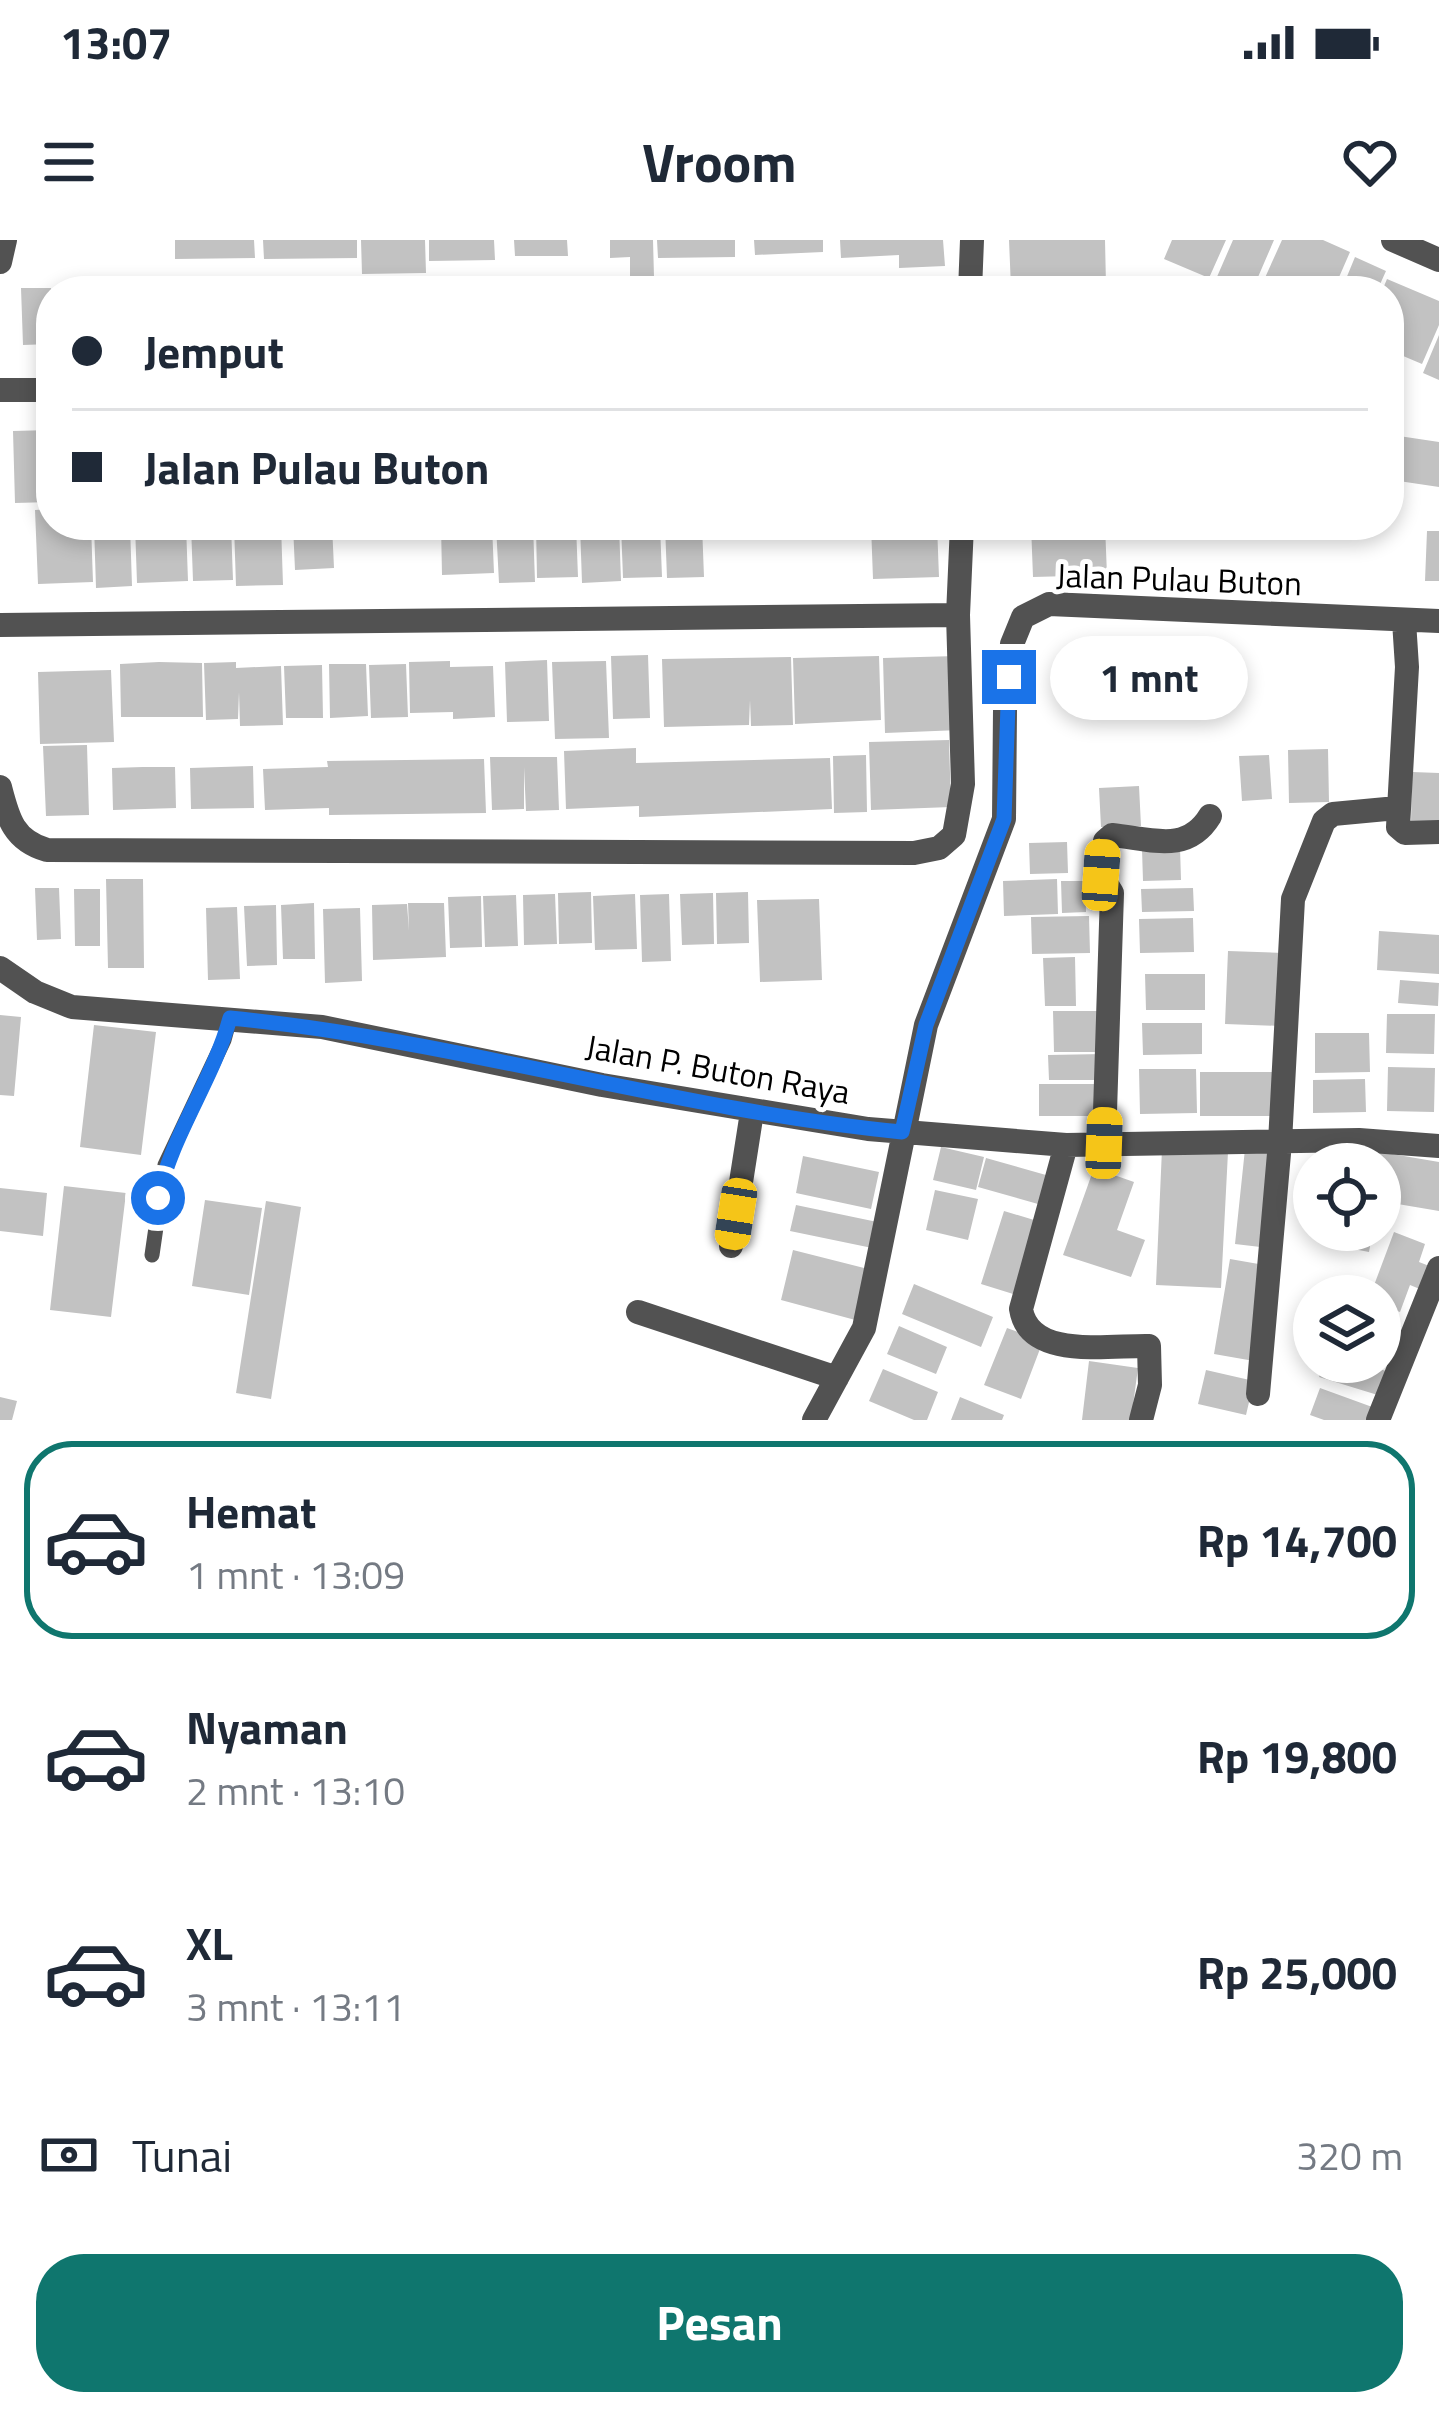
<!DOCTYPE html>
<html lang="id">
<head>
<meta charset="utf-8">
<style>
	body { margin:0; font-family:"Titillium Web",sans-serif; background:#f6f6f7; color:#1f2937; height:100vh; display:flex; flex-direction:column; font-size:45px; white-space:nowrap }
	* { box-sizing:border-box; margin:0 }
	p { font-size:39px; color:#747a83 }
	.icon { flex:none; width:66px; height:66px; fill:none; stroke:currentColor; stroke-width:2; stroke-linecap:round; stroke-linejoin:round }
	.map { position:relative; height:1180px; overflow:hidden }
	.details { display:flex; flex-direction:column; background:#fff; flex:1 }
	.details>* { flex:none }
	.top-card { position:absolute; left:36px; top:36px; width:1368px; height:264px; border-radius:48px; box-shadow:0 6px 18px #0003; display:grid; align-content:center; height:264px; padding:0 36px; background:#fff }
	.tools { position:absolute; left:1293px; top:903px; display:grid; gap:24px }
	.tools a { display:grid; place-items:center; width:108px; height:108px; border-radius:50%; background:#fff; box-shadow:0 6px 18px #0003; font-size:60px }
	.end { position:absolute; width:54px; height:54px; margin:-27px; border:15px solid #1a73e8; background:#fff; box-shadow:0 0 0 6px #fff }
	.from { border-radius:50% }
	.bubble { position:absolute; height:84px; border-radius:42px; background:#fff; box-shadow:0 6px 18px #0003; font-size:39px; font-weight:700; line-height:84px; text-align:center }
	.car { position:absolute; width:36px; height:72px; margin:-36px -18px; border-radius:15px; box-shadow:0 0 9px 3px #0007; background:linear-gradient(#f5c518 24%,#345 0 40%,#f5c518 0 76%,#345 0 86%,#f5c518 0) }
	.top-card b { display:flex; align-items:center; gap:42px; height:114px; font-size:45px }
	.top-card b+b { border-top:3px solid #e0e1e3 }
	.top-card i { width:30px; height:30px; background:#1f2937 }
	ul { padding:21px 0 0; list-style:none }
	li { display:flex; align-items:center; gap:36px; height:198px; margin:0 24px 18px; padding:0 12px; border:6px solid transparent; border-radius:48px }
	li div { flex:1 }
	li b { display:block; font-size:45px }
	li em { font-style:normal; font-weight:700 }
	li.on { border-color:#0f766e }
	li>.icon { width:108px; height:108px; stroke-width:1.5 }
	.pay { display:flex; align-items:center; gap:30px; height:132px; padding:0 36px; font-size:45px }
	.pay p { margin-inline-start:auto }
	.primary-button { display:flex; gap:24px; margin-top:auto; padding:24px 36px }
	.primary-button a { flex:1; height:138px; border-radius:48px; background:#0f766e; color:#fff; font-size:48px; font-weight:700; line-height:138px; text-align:center }
	.status { display:flex; justify-content:space-between; align-items:center; height:84px; padding:0 60px; background:#fff; direction:ltr }
	.status svg { height:33px; fill:currentColor }
	header { display:flex; justify-content:space-between; align-items:center; height:156px; padding:0 36px; background:#fff; font-size:54px; font-weight:700 }
	.map>svg:first-child { display:block }
	.building { fill:#c2c2c2 }
	.lines { fill:none; stroke-linecap:round; stroke-linejoin:round }
	.lane { stroke:#525252; stroke-width:15 }
	.street { stroke:#525252; stroke-width:24 }
	.route { stroke:#1a73e8; stroke-width:15 }
	.labels { text-anchor:middle; stroke-width:10; stroke-linejoin:round; paint-order:stroke }
	.street-label { font-size:33px; fill:#000; stroke:#fff }
</style>
</head>
<body>
<div class="status"><b>13:07</b><svg viewBox="0 0 49 12"><path d="M0 12V9h3v3zM5 12V6h3v6zM10 12V3h3v9zM15 12V0h3v12zM26 1h20v11H26zM47 4h2v5h-2z"/></svg></div>
<header><svg class="icon" aria-label="menu" viewBox="0 0 24 24"><path d="M4 6h16M4 12h16M4 18h16"/></svg>Vroom<svg class="icon" aria-label="heart" viewBox="0 0 24 24"><path d="M12 20l-8-8c-3-5 5-10 8-4 3-6 11-1 8 4z"/></svg></header>
<div class="map">
<svg width="1439" height="1180" viewBox="0 0 1439 1180">
	<rect width="100%" height="100%" fill="#fff"/>
	<path class="building" d="M175,0H254L255,18L175,19Z
		M263,0H357V18L264,19Z
		M361,0H425L426,33L362,34Z
		M429,0H494L495,20L429,21Z
		M514,0H567L568,16H515Z
		M610,0H653L654,37H630V17L610,18Z
		M657,0H735V17L658,18Z
		M754,0H823V12L755,15Z
		M840,0H943L945,26L899,28V15L841,18Z
		M1009,0H1105L1106,45L1011,48Z
		M1172,0H1226L1209,38L1164,19Z
		M1233,0H1274L1252,51H1224L1213,46Z
		M1282,0H1323L1350,12L1333,51H1259Z
		M1355,17L1386,31L1377,51H1341Z
		M283,39L284,51H231L230,40Z
		M423,39V51H362V41Z
		M584,39V51H541V40Z
		M941,39L942,51H877L876,42Z
		M1387,39L1439,61V85L1422,124L1389,110V51H1382Z
		M347,40V51H300V41Z
		M537,40V51H493V41Z
		M870,42V51H832V44Z
		M226,43V51H176V44Z
		M439,44H489V51H440Z
		M21,48H51V104L23,105Z
		M1439,95V140L1423,133Z
		M51,190V262L15,263L13,191Z
		M1399,196L1439,202V247L1392,240Z
		M51,269V285H91L93,342L38,344L35,270Z
		M94,285H130L132,346L96,348Z
		M135,285H186L188,341L137,343Z
		M191,285H231L233,340L193,341Z
		M234,285H281L283,345L236,346Z
		M293,285H332L334,328L295,330Z
		M441,285H492L494,333L442,335Z
		M496,285H533L535,342L499,343Z
		M536,285H576L578,337L537,338Z
		M580,285H619L621,341L582,343Z
		M621,285H660L662,337L623,338Z
		M665,285H702L704,337L667,338Z
		M871,285H937L939,337L873,339Z
		M1031,285H1105L1107,335L1033,337Z
		M1427,291H1439V341H1425Z
		M648,415L650,478L613,479L611,416Z
		M879,416L881,480L795,484L793,418Z
		M957,416L960,490L885,493L883,418Z
		M791,417L793,485L751,486L750,460L749,485L664,487L662,419Z
		M547,420L549,481L507,482L505,422Z
		M450,421V427L493,426L495,477L453,479V472L410,473L409,422Z
		M606,421L609,498L555,499L552,422Z
		M159,422L202,423L203,477H121L120,424Z
		M236,422V428L281,426L283,485L240,486L239,452L238,479L206,480L204,423Z
		M329,424H366L368,476L330,478Z
		M406,424L408,477L371,478L369,425Z
		M322,425L323,478H286L284,426Z
		M111,430L114,502L40,504L38,432Z
		M949,500L951,567L871,570L869,502Z
		M87,505L89,575L46,576L43,506Z
		M636,508V523L830,518L832,569L639,577V566L566,569L564,511Z
		M1328,509L1329,562L1289,563L1288,510Z
		M866,515L867,572L834,573L833,516Z
		M1269,515L1272,559L1242,561L1239,516Z
		M490,517H557L559,570L526,571L524,527V569L492,570Z
		M484,519L486,573L329,575V568L265,570L263,529L328,527L327,521Z
		M253,526L254,568L191,569L190,528Z
		M143,527H175L176,568L113,570L112,528Z
		M1412,532L1439,533V583H1411Z
		M1139,546L1141,586L1101,587L1099,548Z
		M1067,602L1068,633L1030,634L1029,603Z
		M1180,607L1181,640L1143,641L1142,609Z
		M106,639H143L144,728H108Z
		M1057,639L1058,674L1004,676L1003,641Z
		M1061,641H1085L1086,672L1062,673Z
		M35,648H59L61,699L37,700Z
		M1193,648L1194,671L1142,672L1141,649Z
		M74,649H100V706H75Z
		M591,652L592,703L559,704L558,653Z
		M748,652L749,703L717,704L716,653Z
		M713,653L714,704L682,705L680,654Z
		M555,654L557,704L524,705L523,655Z
		M635,654L637,709L595,710L593,656Z
		M669,654L671,721L642,722L640,655Z
		M516,655L518,706L485,707L483,656Z
		M481,656L482,707L450,708L448,657Z
		M819,659L822,740L760,742L757,660Z
		M314,663L315,719H283L281,665Z
		M408,663H444L446,717L373,720L372,665L407,664L409,691Z
		M276,665L277,725L247,726L244,666Z
		M237,667L240,739L208,740L206,668Z
		M360,668L362,741L325,743L323,669Z
		M1089,676L1090,713L1032,714L1031,677Z
		M1193,678L1194,712L1140,713L1139,679Z
		M1379,691L1439,695V734L1377,730Z
		M1228,711L1284,713L1281,786L1225,784Z
		M1075,717L1076,766H1045L1043,718Z
		M1145,734H1205V770H1146Z
		M1400,740L1439,743L1438,766L1398,763Z
		M1053,771H1101L1102,812H1054Z
		M1387,774H1435L1434,814L1386,813Z
		M0,775L21,777L14,856L0,855Z
		M1142,783H1202V814L1143,815Z
		M94,785L156,792L141,915L80,907Z
		M1315,793H1369L1370,832L1315,833Z
		M1104,814L1105,840H1049L1048,815Z
		M1388,827L1435,828L1434,872L1387,871Z
		M1139,829H1196L1197,873L1140,874Z
		M1200,832H1275L1276,876H1200Z
		M1365,839L1366,872L1313,873V840Z
		M1039,844H1098V876H1039Z
		M1345,906L1439,922V971L1380,961V924H1342Z
		M941,907L984,917L976,950L933,940Z
		M1162,909L1228,912L1221,1048L1156,1045Z
		M1245,909L1279,913L1269,1008L1235,1004Z
		M803,916L879,932L871,969L796,953Z
		M986,918L1053,937L1045,966L978,947Z
		M1094,928L1134,942L1117,990L1145,1000L1131,1037L1063,1015Z
		M64,946L126,953L111,1077L50,1070Z
		M0,948L47,953L43,996L0,991Z
		M935,950L978,959L968,1000L926,990Z
		M205,960L262,968L249,1055L192,1046Z
		M266,961L301,967L271,1159L236,1153Z
		M796,965L882,983L877,1009L790,991Z
		M1004,971L1044,983L1020,1056L981,1044Z
		M1341,990H1373L1369,1012L1338,1006Z
		M1394,992L1425,1004L1419,1022L1437,1029L1427,1052L1410,1045L1400,1072L1380,1065V1056H1370Z
		M793,1010L872,1030L859,1081L781,1060Z
		M1230,1019L1270,1026L1254,1121L1214,1114Z
		M914,1044L993,1077L981,1107L902,1074Z
		M1380,1078L1401,1086L1389,1117L1380,1113Z
		M899,1086L947,1107L936,1134L887,1114Z
		M1007,1088L1043,1101L1021,1159L984,1145Z
		M1089,1121L1138,1128L1131,1180H1082Z
		M1324,1122H1359L1389,1132L1381,1156L1319,1137Z
		M883,1129L938,1152L927,1180H914L869,1161Z
		M1206,1130L1254,1141L1246,1175L1198,1164Z
		M1320,1148L1375,1168L1370,1180H1324L1310,1175Z
		M0,1157L17,1161L12,1180H0Z
		M960,1157L1004,1175L1002,1180H951Z"/>
	<g class="lines">
		<path class="lane" d="M152,1015L165,925L224,800L230,778"/>
		<path class="street" d="M1393,0L1439,20
			M0,22L5,0
			M970,51L972,0
			M0,150H51
			M1404,381L1407,427L1398,587L1405,593L1439,592
			M0,385L958,375
			M0,547C8,578 13,600 47,610L914,613L939,608L954,595L963,544L958,375L962,285
			M0,728L35,752L72,767L322,787L602,845L868,889L1066,905L1359,900L1439,906
			M1104,903L1112,653L1101,635L1105,601L1112,595C1151,599 1187,614 1210,576
			M1066,905L1021,1069C1029,1120 1109,1105 1149,1106L1150,1145L1141,1180
			M731,1006L752,872
			M638,1072L837,1138
			M1258,1154L1280,902L1293,659L1324,581L1333,574L1397,568
			M814,1180L864,1088L926,785L1004,579L1005,470L1012,404L1023,377L1049,364L1439,381
			M1378,1180L1439,1028"/>
	</g>
	<g class="lines">
		<path class="route" d="M158,958C172,894 213,840 230,778C457,800 675,870 902,892L926,785L1004,579L1009,437"/>
	</g>
	<g class="labels">
		<g class="street-label">
			<text transform="translate(1179 339) rotate(2)" y="12">Jalan Pulau Buton</text>
			<text transform="translate(718 829) rotate(10)" y="12">Jalan P. Buton Raya</text>
		</g>
	</g>
</svg>
<div class="tools">
<a><svg class="icon" aria-label="locate" viewBox="0 0 24 24"><circle cx="12" cy="12" r="6"/><path d="M12 2v4M12 18v4M2 12h4M18 12h4"/></svg></a>
<a><svg class="icon" aria-label="layers" viewBox="0 0 24 24"><path d="M12 4l9 5-9 5-9-5zM3 14l9 5 9-5"/></svg></a>
</div>
<i class="end from" style="left:158px;top:958px"></i>
<i class="end" style="left:1009px;top:437px"></i>
<div class="bubble" style="left:1050px;top:396px;width:198px">1 mnt</div>
<i class="car" style="left:1101px;top:635px;rotate:4deg"></i>
<i class="car" style="left:1104px;top:903px;rotate:2deg"></i>
<i class="car" style="left:736px;top:974px;rotate:189deg"></i>
<div class="top-card">
<b><i class="from"></i>Jemput</b>
<b><i></i>Jalan Pulau Buton</b>
</div>
</div>
<section class="details">
<ul>
<li class="on"><svg class="icon" aria-label="car" viewBox="0 0 24 24"><path d="M5 17H2v-5l4-1 3-4h7l3 4 3 1v5h-3M9 17h6M6 11h13"/><circle cx="7" cy="17" r="2"/><circle cx="17" cy="17" r="2"/></svg><div><b>Hemat</b><p>1 mnt · 13:09</p></div><em>Rp 14,700</em></li>
<li><svg class="icon" aria-label="car" viewBox="0 0 24 24"><path d="M5 17H2v-5l4-1 3-4h7l3 4 3 1v5h-3M9 17h6M6 11h13"/><circle cx="7" cy="17" r="2"/><circle cx="17" cy="17" r="2"/></svg><div><b>Nyaman</b><p>2 mnt · 13:10</p></div><em>Rp 19,800</em></li>
<li><svg class="icon" aria-label="car" viewBox="0 0 24 24"><path d="M5 17H2v-5l4-1 3-4h7l3 4 3 1v5h-3M9 17h6M6 11h13"/><circle cx="7" cy="17" r="2"/><circle cx="17" cy="17" r="2"/></svg><div><b>XL</b><p>3 mnt · 13:11</p></div><em>Rp 25,000</em></li>
</ul>
<div class="pay"><svg class="icon" aria-label="cash" viewBox="0 0 24 24"><path d="M3 7h18v10H3z"/><circle cx="12" cy="12" r="2"/></svg>Tunai<p>320 m</p></div>
<div class="primary-button"><a>Pesan</a></div>
</section>
</body>
</html>
